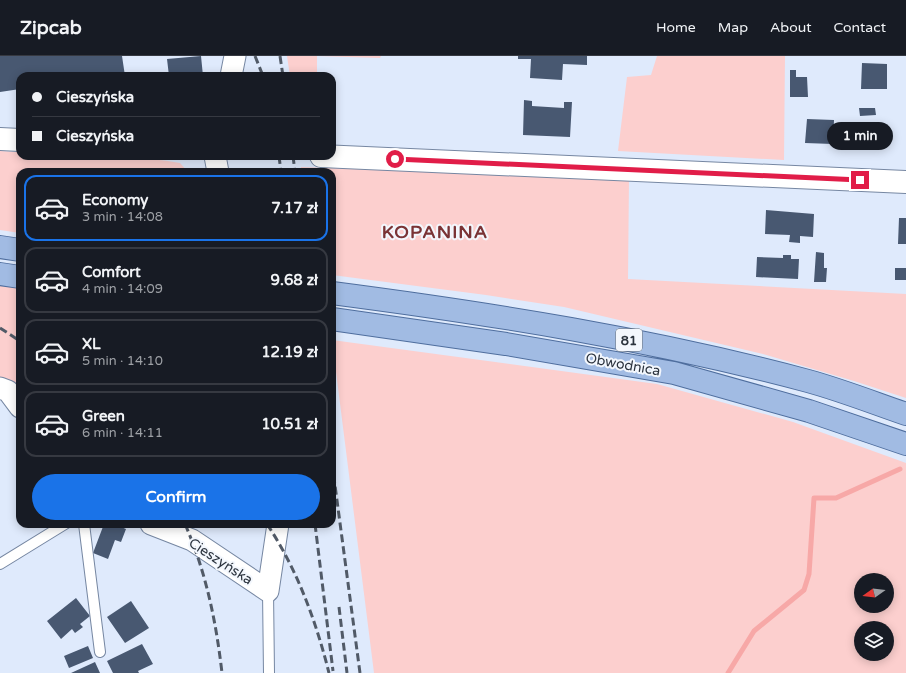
<!DOCTYPE html>
<html lang="en">
<head>
<meta charset="utf-8">
<style>
	body { margin:0; font-family:"Varela Round",sans-serif; background:#20242c; color:#f1f3f6; height:100vh; display:flex; flex-direction:column; font-size:15px; white-space:nowrap }
	* { box-sizing:border-box; margin:0 }
	p { font-size:13px; color:#9ea1a6 }
	.icon { flex:none; width:22px; height:22px; fill:none; stroke:currentColor; stroke-width:2; stroke-linecap:round; stroke-linejoin:round }
	.map { position:relative; flex:1; overflow:hidden }
	.side { position:absolute; left:16px; top:112px; width:320px; height:360px; display:flex; flex-direction:column; background:#171b24; border-radius:12px; box-shadow:0 2px 10px #0003 }
	.side>* { flex:none }
	.top-card { position:absolute; left:16px; top:16px; width:320px; height:88px; border-radius:12px; box-shadow:0 2px 10px #0003; display:grid; align-content:center; height:88px; padding:0 16px; background:#171b24 }
	.needle { width:26px; rotate:256deg }
	.buttons { position:absolute; left:854px; top:517px; display:grid; gap:8px }
	.buttons a { display:grid; place-items:center; width:40px; height:40px; border-radius:50%; background:#171b24; box-shadow:0 2px 10px #0003; font-size:20px }
	.end { position:absolute; width:18px; height:18px; margin:-9px; border:5px solid #e11d48; background:#fff; box-shadow:0 0 0 2px #fff }
	.from { border-radius:50% }
	.bubble { position:absolute; height:28px; border-radius:14px; background:#171b24; box-shadow:0 2px 10px #0003; font-size:13px; font-weight:800; line-height:28px; text-align:center }
	.top-card b { display:flex; align-items:center; gap:14px; height:38px; font-size:15px }
	.top-card b+b { border-top:1px solid #363941 }
	.top-card i { width:10px; height:10px; background:#f1f3f6 }
	ul { padding:7px 0 0; list-style:none }
	li { display:flex; align-items:center; gap:12px; height:66px; margin:0 8px 6px; padding:0 8px; border:2px solid #363941; border-radius:12px }
	li div { flex:1 }
	li b { display:block; font-size:15px }
	li em { font-style:normal; font-weight:800 }
	li.selected { border-color:#1a73e8 }
	li>.icon { width:36px; height:36px; stroke-width:1.5 }
	.button { display:flex; gap:8px; margin-top:auto; padding:8px 16px }
	.button a { flex:1; height:46px; border-radius:24px; background:#1a73e8; color:#fff; font-size:16px; font-weight:800; line-height:46px; text-align:center }
	header { display:flex; align-items:center; gap:24px; box-sizing:border-box; height:56px; padding:0 20px; background:#171b24; border-bottom:1px solid #363941 }
	header strong { font-size:19px }
	nav { display:flex; gap:22px; margin-inline-start:auto; font-size:14px }
	.map>svg:first-child { display:block }
	.green { fill:#fccfce; fill-rule:evenodd }
	.lines { fill:none; stroke-linecap:round; stroke-linejoin:round }
	.stream { stroke:#f7a8a7; stroke-width:5 }
	.building { fill:#485871 }
	.service-casing { stroke:#7687a2; stroke-width:12 }
	.minor-casing { stroke:#7687a2; stroke-width:23 }
	.tertiary-casing { stroke:#7687a2; stroke-width:24 }
	.primary-casing { stroke:#4f6e9e; stroke-width:24 }
	.service { stroke:#fff; stroke-width:10 }
	.minor { stroke:#fff; stroke-width:21 }
	.tertiary { stroke:#fff; stroke-width:22 }
	.primary { stroke:#a1bbe3; stroke-width:22 }
	.rail { stroke:#515a67; stroke-width:3; stroke-dasharray:8 4; stroke-linecap:butt }
	.route { stroke:#e11d48; stroke-width:5 }
	.labels { text-anchor:middle; stroke-width:4; stroke-linejoin:round; paint-order:stroke }
	.shield { fill:#f3f7fd; stroke:#676e77; stroke-width:1 }
	.shield-label { font-size:13px; font-weight:bold; fill:#2b333e }
	.street-label { font-size:14px; fill:#2b333e; stroke:#f3f7fd }
	.district-label { font-size:18px; font-weight:bold; letter-spacing:1px; fill:#7a3335; stroke:#f3f7fd }
</style>
</head>
<body>
<header>
<strong>Zipcab</strong>
<nav><a>Home</a><a>Map</a><a>About</a><a>Contact</a></nav>
</header>
<div class="map">
<svg width="906" height="617" viewBox="0 0 906 617">
	<rect width="100%" height="100%" fill="#dfeafc"/>
	<path class="green" d="M287,0H381L380,2L317,0V20H290Z
		M657,0H785L784,104L618,95L627,21L651,19Z
		M0,95L20,96V100C74,100 127,98 180,107L188,116H20V177L0,174Z
		M301,111L629,123L628,223L906,238V342L854,325L763,298L564,251L486,239L332,219V116H302Z
		M0,228L20,231V346L0,322Z
		M332,284L657,328L793,366L906,407V617H374ZM861,524H887V550H861ZM861,572H887V598H861Z"/>
	<g class="lines">
		<path class="stream" d="M728,617L754,575L804,534L809,518L814,442H836L900,413"/>
	</g>
	<path class="building" d="M0,0H122L125,20H20V33L0,36Z
		M201,0L203,20H169L167,3Z
		M518,0H587V9L563,8L562,24L530,22L531,3H518Z
		M862,7L887,8V33H861Z
		M790,14H796V21H807L808,41H790Z
		M524,44L532,45V50L564,52V46H572L570,81L523,79Z
		M859,52H875L876,59L860,60Z
		M807,63L834,64L833,88L805,87Z
		M766,154L814,158L813,181L800,180V187L789,186L790,179L765,178Z
		M899,162H906V188H898Z
		M816,196L824,197V212H827L826,226H814Z
		M783,199H791V203H799L798,223L756,221L757,201L783,202Z
		M895,212H906V224H895Z
		M104,468H114L126,473L121,486L115,484L108,503L93,497Z
		M76,542L90,560L80,568L83,571L75,577L72,573L61,583L47,565Z
		M131,545L149,572L125,587L107,561Z
		M142,588L153,608L138,615L139,617H113L107,605Z
		M88,590L93,602L69,612L64,600Z
		M95,606L100,617H71Z"/>
	<g class="lines">
		<g class="service-casing">
			<path id="service" d="M84,468L100,596
				M0,508L65,468
				M268,535L269,617"/>
		</g>
		<g class="minor-casing">
			<path id="minor" d="M231,20L235,0
				M215,100L218,116
				M0,332L8,335L20,351
				M151,468L192,484L268,535L278,468"/>
		</g>
		<g class="tertiary-casing">
			<path id="tertiary" d="M0,83L20,84
				M321,100L906,126"/>
		</g>
		<g class="primary-casing">
			<path id="primary" d="M0,191L20,194
				M0,218L20,221
				M332,237C493,258 651,283 808,325C841,334 874,347 906,358
				M332,263L506,288L674,317L809,355L906,388"/>
		</g>
		<use href="#service" class="service"/>
		<use href="#minor" class="minor"/>
		<use href="#tertiary" class="tertiary"/>
		<use href="#primary" class="primary"/>
		<path class="rail" d="M255,0L263,20
			M280,0L283,20
			M279,100L281,116
			M293,100L295,116
			M0,272L20,285
			M332,407L360,617
			M185,468C206,516 216,565 222,617
			M267,468C297,513 316,565 329,617
			M315,468L333,615
			M339,551L347,617"/>
	</g>
	<g class="lines">
		<path class="route" d="M395,103L860,124"/>
	</g>
	<g class="labels">
		<rect class="shield" x="616" y="273" width="26" height="22" rx="3"/>
		<g class="shield-label">
			<text x="629" y="289">81</text>
		</g>
		<g class="street-label">
			<text transform="translate(623 308) rotate(10)" y="5">Obwodnica</text>
			<text transform="translate(221 505) rotate(33)" y="5">Cieszyńska</text>
		</g>
		<g class="district-label">
			<text x="435" y="182">KOPANINA</text>
		</g>
	</g>
</svg>
<div class="buttons">
<a><svg class="needle" viewBox="-14 -14 28 28"><path d="M0-13l5 13h-10z" fill="#e53935"/><path d="M0 13l5-13h-10z" fill="#9ea1a6"/></svg></a>
<a><svg class="icon" aria-label="layers" viewBox="0 0 24 24"><path d="M12 4l9 5-9 5-9-5zM3 14l9 5 9-5"/></svg></a>
</div>
<i class="end from" style="left:395px;top:103px"></i>
<i class="end" style="left:860px;top:124px"></i>
<div class="bubble" style="left:827px;top:66px;width:66px">1 min</div>
<div class="top-card">
<b><i class="from"></i>Cieszyńska</b>
<b><i></i>Cieszyńska</b>
</div>
<section class="side">
<ul>
<li class="selected"><svg class="icon" aria-label="car" viewBox="0 0 24 24"><path d="M5 17H2v-5l4-1 3-4h7l3 4 3 1v5h-3M9 17h6M6 11h13"/><circle cx="7" cy="17" r="2"/><circle cx="17" cy="17" r="2"/></svg><div><b>Economy</b><p>3 min · 14:08</p></div><em>7.17 zł</em></li>
<li><svg class="icon" aria-label="car" viewBox="0 0 24 24"><path d="M5 17H2v-5l4-1 3-4h7l3 4 3 1v5h-3M9 17h6M6 11h13"/><circle cx="7" cy="17" r="2"/><circle cx="17" cy="17" r="2"/></svg><div><b>Comfort</b><p>4 min · 14:09</p></div><em>9.68 zł</em></li>
<li><svg class="icon" aria-label="car" viewBox="0 0 24 24"><path d="M5 17H2v-5l4-1 3-4h7l3 4 3 1v5h-3M9 17h6M6 11h13"/><circle cx="7" cy="17" r="2"/><circle cx="17" cy="17" r="2"/></svg><div><b>XL</b><p>5 min · 14:10</p></div><em>12.19 zł</em></li>
<li><svg class="icon" aria-label="car" viewBox="0 0 24 24"><path d="M5 17H2v-5l4-1 3-4h7l3 4 3 1v5h-3M9 17h6M6 11h13"/><circle cx="7" cy="17" r="2"/><circle cx="17" cy="17" r="2"/></svg><div><b>Green</b><p>6 min · 14:11</p></div><em>10.51 zł</em></li>
</ul>
<div class="button"><a>Confirm</a></div>
</section>
</div>
</body>
</html>
